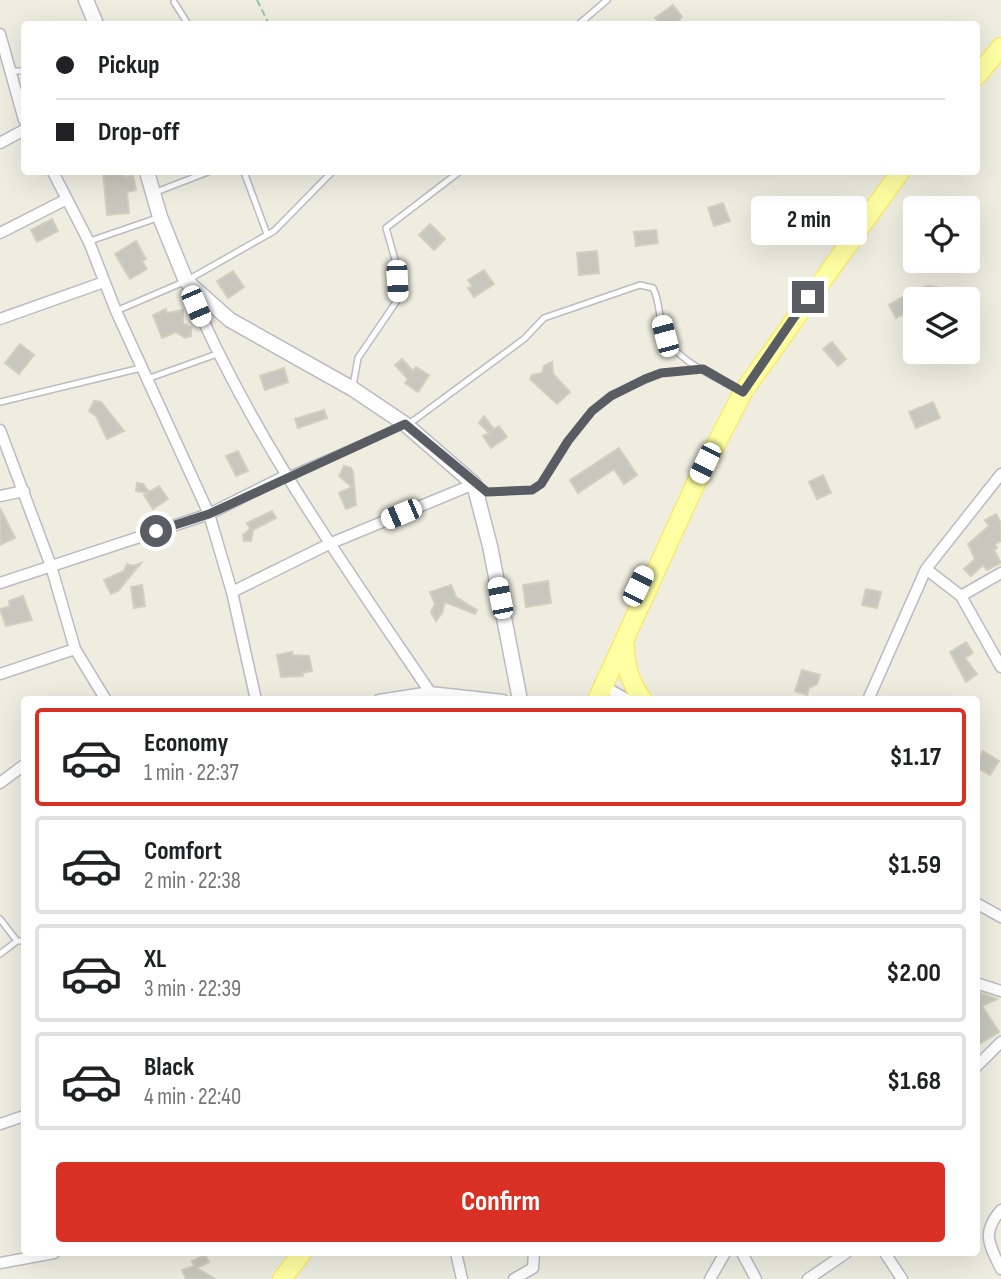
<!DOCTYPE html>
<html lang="en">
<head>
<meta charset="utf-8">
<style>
	body { margin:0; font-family:"Sofia Sans Condensed",sans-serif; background:#f2f2f2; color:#202124; height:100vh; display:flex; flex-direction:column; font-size:26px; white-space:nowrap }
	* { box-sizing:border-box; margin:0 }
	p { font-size:23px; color:#757577 }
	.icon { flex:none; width:38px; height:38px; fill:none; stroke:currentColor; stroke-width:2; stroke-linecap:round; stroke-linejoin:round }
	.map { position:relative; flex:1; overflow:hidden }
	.drawer { position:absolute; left:21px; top:696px; width:959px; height:560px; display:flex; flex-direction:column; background:#fff; border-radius:7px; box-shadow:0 7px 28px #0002 }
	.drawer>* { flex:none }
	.guide { position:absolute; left:21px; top:21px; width:959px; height:154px; border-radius:7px; box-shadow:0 7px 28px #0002; display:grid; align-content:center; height:154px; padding:0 35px; background:#fff }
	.fabs { position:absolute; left:903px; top:196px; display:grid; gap:14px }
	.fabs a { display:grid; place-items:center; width:77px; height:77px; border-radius:7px; background:#fff; box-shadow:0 7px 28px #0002; font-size:35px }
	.end { position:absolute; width:32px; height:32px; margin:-16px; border:9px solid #595c63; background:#fff; box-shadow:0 0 0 4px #fff }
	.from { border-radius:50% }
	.bubble { position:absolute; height:49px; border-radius:7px; background:#fff; box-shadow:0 7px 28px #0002; font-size:23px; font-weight:700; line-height:49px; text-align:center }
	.car { position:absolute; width:21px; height:42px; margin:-21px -10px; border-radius:9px; box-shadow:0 0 5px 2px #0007; background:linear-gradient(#fff 24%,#345 0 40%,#fff 0 76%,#345 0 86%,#fff 0) }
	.guide b { display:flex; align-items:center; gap:24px; height:66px; font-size:26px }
	.guide b+b { border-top:2px solid #e0e0e0 }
	.guide i { width:18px; height:18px; background:#202124 }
	ul { padding:12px 0 0; list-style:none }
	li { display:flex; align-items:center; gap:21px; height:98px; margin:0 14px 10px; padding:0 21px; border:4px solid #e0e0e0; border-radius:7px }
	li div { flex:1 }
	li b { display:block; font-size:26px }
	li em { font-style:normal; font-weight:700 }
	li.on { border-color:#d93025 }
	li>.icon { width:63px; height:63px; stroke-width:1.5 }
	.action { display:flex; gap:14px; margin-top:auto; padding:14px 35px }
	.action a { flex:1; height:80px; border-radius:7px; background:#d93025; color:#fff; font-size:28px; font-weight:700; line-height:80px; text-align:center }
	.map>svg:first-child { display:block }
	.building { fill:#c8c7bd; stroke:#d3cfbe; stroke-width:2 }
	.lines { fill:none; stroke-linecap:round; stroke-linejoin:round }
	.service-casing { stroke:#bbbcc3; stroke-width:8 }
	.minor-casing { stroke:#bbbcc3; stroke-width:13 }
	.tertiary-casing { stroke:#bbbcc3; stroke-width:17 }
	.primary-casing { stroke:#fde849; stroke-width:20 }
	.path { stroke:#93c9aa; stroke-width:2; stroke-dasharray:7 3.5; stroke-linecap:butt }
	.service { stroke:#fff; stroke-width:5 }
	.minor { stroke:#fff; stroke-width:10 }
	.tertiary { stroke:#fff; stroke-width:14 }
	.primary { stroke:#ffffa3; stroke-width:18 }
	.route { stroke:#595c63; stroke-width:9 }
</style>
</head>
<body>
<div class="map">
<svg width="1001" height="1279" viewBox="0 0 1001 1279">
	<rect width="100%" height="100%" fill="#eeede0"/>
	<path class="building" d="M673,5L682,17L679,20L682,24H661L655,18Z
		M103,172H124V177L133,175L136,190L127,192L129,213L107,215Z
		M723,203L730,221L714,226L708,208Z
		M52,219L58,231L37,242L31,230Z
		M430,224L445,239L434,250L419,235Z
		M656,230L658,243L636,246L634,232Z
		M136,241L146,259L142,261L147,269L130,279L115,254Z
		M597,251L599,273L579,275L577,253Z
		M484,270L494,284L474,297L468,288L472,286L468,280Z
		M233,271L244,287L228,298L217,281Z
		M926,286L936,287L934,295L915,299V307L896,318L889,305L915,290V294Z
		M166,309L167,313L183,310V323L191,328V336L185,338L176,332L162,338L153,315Z
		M832,342L846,359L838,366L823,349Z
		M20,344L34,355L19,374L5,363Z
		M402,359L413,371L416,367L429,375L418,392L405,383L408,379L395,365Z
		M552,362L553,374L570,392L557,404L530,379L532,375L542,373L544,366Z
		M284,368L288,382L265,390L260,376Z
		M94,401L101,402L124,431L107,439L96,416L89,411Z
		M933,402L940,418L916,428L909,412Z
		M324,410L327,418L298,428L295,419Z
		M484,416L494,429L499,426L507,437L491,448L483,436L489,433L479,423Z
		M619,448L637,475L624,484L614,469L578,493L570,480Z
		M238,451L248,471L236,476L226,456Z
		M344,466L351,468L353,472L356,505L346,509L339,493L352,487L339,476Z
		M823,475L831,493L817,499L809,482Z
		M137,483L143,484L149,492L159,486L168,499L153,509L144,495L147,493L136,491Z
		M0,508L15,538L0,545Z
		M272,511L276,518L253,530L251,541H244L243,535L250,529L247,523Z
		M996,514L1001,523V541L995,544L997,548L994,550L1001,563L987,570L983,565L971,576L964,569L975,559L968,544L989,526L985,520Z
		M141,563L118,591L111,594L104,580L124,571L127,564L133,566Z
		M548,581L551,603L526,607L523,585Z
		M142,585L145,606L134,608L131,587Z
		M451,585L456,597L477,610L475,614L445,602L442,613L436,621L431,612L435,604L430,592Z
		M866,589L881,592L877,608L862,605Z
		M23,596L32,620L6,626L0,609L10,606L9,601Z
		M966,642L973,653L965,658L977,674L966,682L950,652Z
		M292,652L293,655L309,656L312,671L302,673L303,676L281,677L277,655Z
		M802,670L820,675L817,684L809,688L807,695L795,691Z
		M983,751L999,761L990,775L976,767Z
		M981,993L997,999L982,1006L999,1032L976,1046V995Z
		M205,1255L209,1262L197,1268L215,1279H186L182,1270L194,1266L192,1261Z"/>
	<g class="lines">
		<g class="service-casing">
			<path id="service" d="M174,2L188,24
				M579,24L607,0
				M12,71H24
				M244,172L267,234
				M156,192L208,172
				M90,241L160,217
				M116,311L186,281L274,231L332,172
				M147,379L217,354
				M353,386L358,358L398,299L396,263L386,228L459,172
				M0,402L141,368
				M286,476L413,421L524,339L544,318L640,285L653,288C661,303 658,321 665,336C678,362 716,377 740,391
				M479,487L487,492L532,490L541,484L568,441L592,411L611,395L661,373L703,369
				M0,919L17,941H24
				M0,954L17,941"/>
		</g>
		<g class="minor-casing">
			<path id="minor" d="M0,34L24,120
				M0,143L24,130
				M53,172L89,242L116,311L209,514L232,592L256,700
				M0,233L67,199
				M187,284C249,432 340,559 430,692
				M0,319L104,282
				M0,430L51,566L75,649L106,700
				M0,496L24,491
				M926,569L961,596L1001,667
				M0,583L209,514L285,476
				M232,592L329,544L474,484
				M961,596L1001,573
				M0,674L75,649
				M600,684L628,700
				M379,700L430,692L503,700
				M868,700L926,569L1001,474
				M0,783L24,765
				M976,903L1001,917
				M976,983L1001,991
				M976,1067L1001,1042
				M0,1124L24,1116
				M1001,1210C981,1233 989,1244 1001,1269
				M456,1253L462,1279
				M742,1253L756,1279
				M885,1253L902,1279
				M0,1263L54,1253
				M514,1279L533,1268L534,1253
				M710,1279L725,1253
				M808,1279L846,1253"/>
		</g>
		<g class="tertiary-casing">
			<path id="tertiary" d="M86,0L96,24
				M147,172L160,217L186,281L230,320L353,389L405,424L474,484L490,546L520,700"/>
		</g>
		<g class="primary-casing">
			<path id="primary" d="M976,77L1001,47
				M625,647C626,669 630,682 643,700
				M597,700L696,483L743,392L900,172
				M282,1279L302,1253"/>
		</g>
		<path class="path" d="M257,0L269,24"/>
		<use href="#service" class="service"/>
		<use href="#minor" class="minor"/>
		<use href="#tertiary" class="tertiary"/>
		<use href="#primary" class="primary"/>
	</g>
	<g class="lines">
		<path class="route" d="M156,531L209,514L405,424L487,492L532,490L541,484L568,441L592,411L611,396L645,379L661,373L703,369L743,392L808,297"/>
	</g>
</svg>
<div class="fabs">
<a><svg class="icon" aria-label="locate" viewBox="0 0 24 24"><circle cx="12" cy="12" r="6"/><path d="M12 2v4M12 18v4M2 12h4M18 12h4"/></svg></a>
<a><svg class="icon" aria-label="layers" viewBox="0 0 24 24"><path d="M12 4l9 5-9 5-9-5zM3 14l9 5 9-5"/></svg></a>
</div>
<i class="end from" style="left:156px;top:531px"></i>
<i class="end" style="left:808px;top:297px"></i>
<div class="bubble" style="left:751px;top:196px;width:116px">2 min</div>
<i class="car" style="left:397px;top:281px;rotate:177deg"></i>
<i class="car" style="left:196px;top:306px;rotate:157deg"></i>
<i class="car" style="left:665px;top:336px;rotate:345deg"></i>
<i class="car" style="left:705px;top:463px;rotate:206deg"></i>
<i class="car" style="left:401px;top:514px;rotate:247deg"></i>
<i class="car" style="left:638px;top:586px;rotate:26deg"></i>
<i class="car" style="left:500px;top:598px;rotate:349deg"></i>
<div class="guide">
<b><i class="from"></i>Pickup</b>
<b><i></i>Drop-off</b>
</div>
<section class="drawer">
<ul>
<li class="on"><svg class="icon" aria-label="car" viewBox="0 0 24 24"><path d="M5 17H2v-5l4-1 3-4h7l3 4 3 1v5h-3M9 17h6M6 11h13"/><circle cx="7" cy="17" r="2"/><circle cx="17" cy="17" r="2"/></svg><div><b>Economy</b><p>1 min · 22:37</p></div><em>$1.17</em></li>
<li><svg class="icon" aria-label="car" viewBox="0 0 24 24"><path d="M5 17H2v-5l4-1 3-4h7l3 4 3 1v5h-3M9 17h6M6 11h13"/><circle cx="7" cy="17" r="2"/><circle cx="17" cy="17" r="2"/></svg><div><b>Comfort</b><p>2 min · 22:38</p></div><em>$1.59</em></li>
<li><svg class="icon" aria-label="car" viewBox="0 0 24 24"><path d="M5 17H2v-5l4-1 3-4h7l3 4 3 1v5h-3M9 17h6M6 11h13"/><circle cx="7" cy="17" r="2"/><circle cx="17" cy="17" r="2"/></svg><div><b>XL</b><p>3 min · 22:39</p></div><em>$2.00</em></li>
<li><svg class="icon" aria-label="car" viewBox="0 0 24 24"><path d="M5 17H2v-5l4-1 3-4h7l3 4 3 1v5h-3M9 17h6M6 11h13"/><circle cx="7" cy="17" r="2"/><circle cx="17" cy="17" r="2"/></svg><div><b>Black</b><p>4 min · 22:40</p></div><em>$1.68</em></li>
</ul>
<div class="action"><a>Confirm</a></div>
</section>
</div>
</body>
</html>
